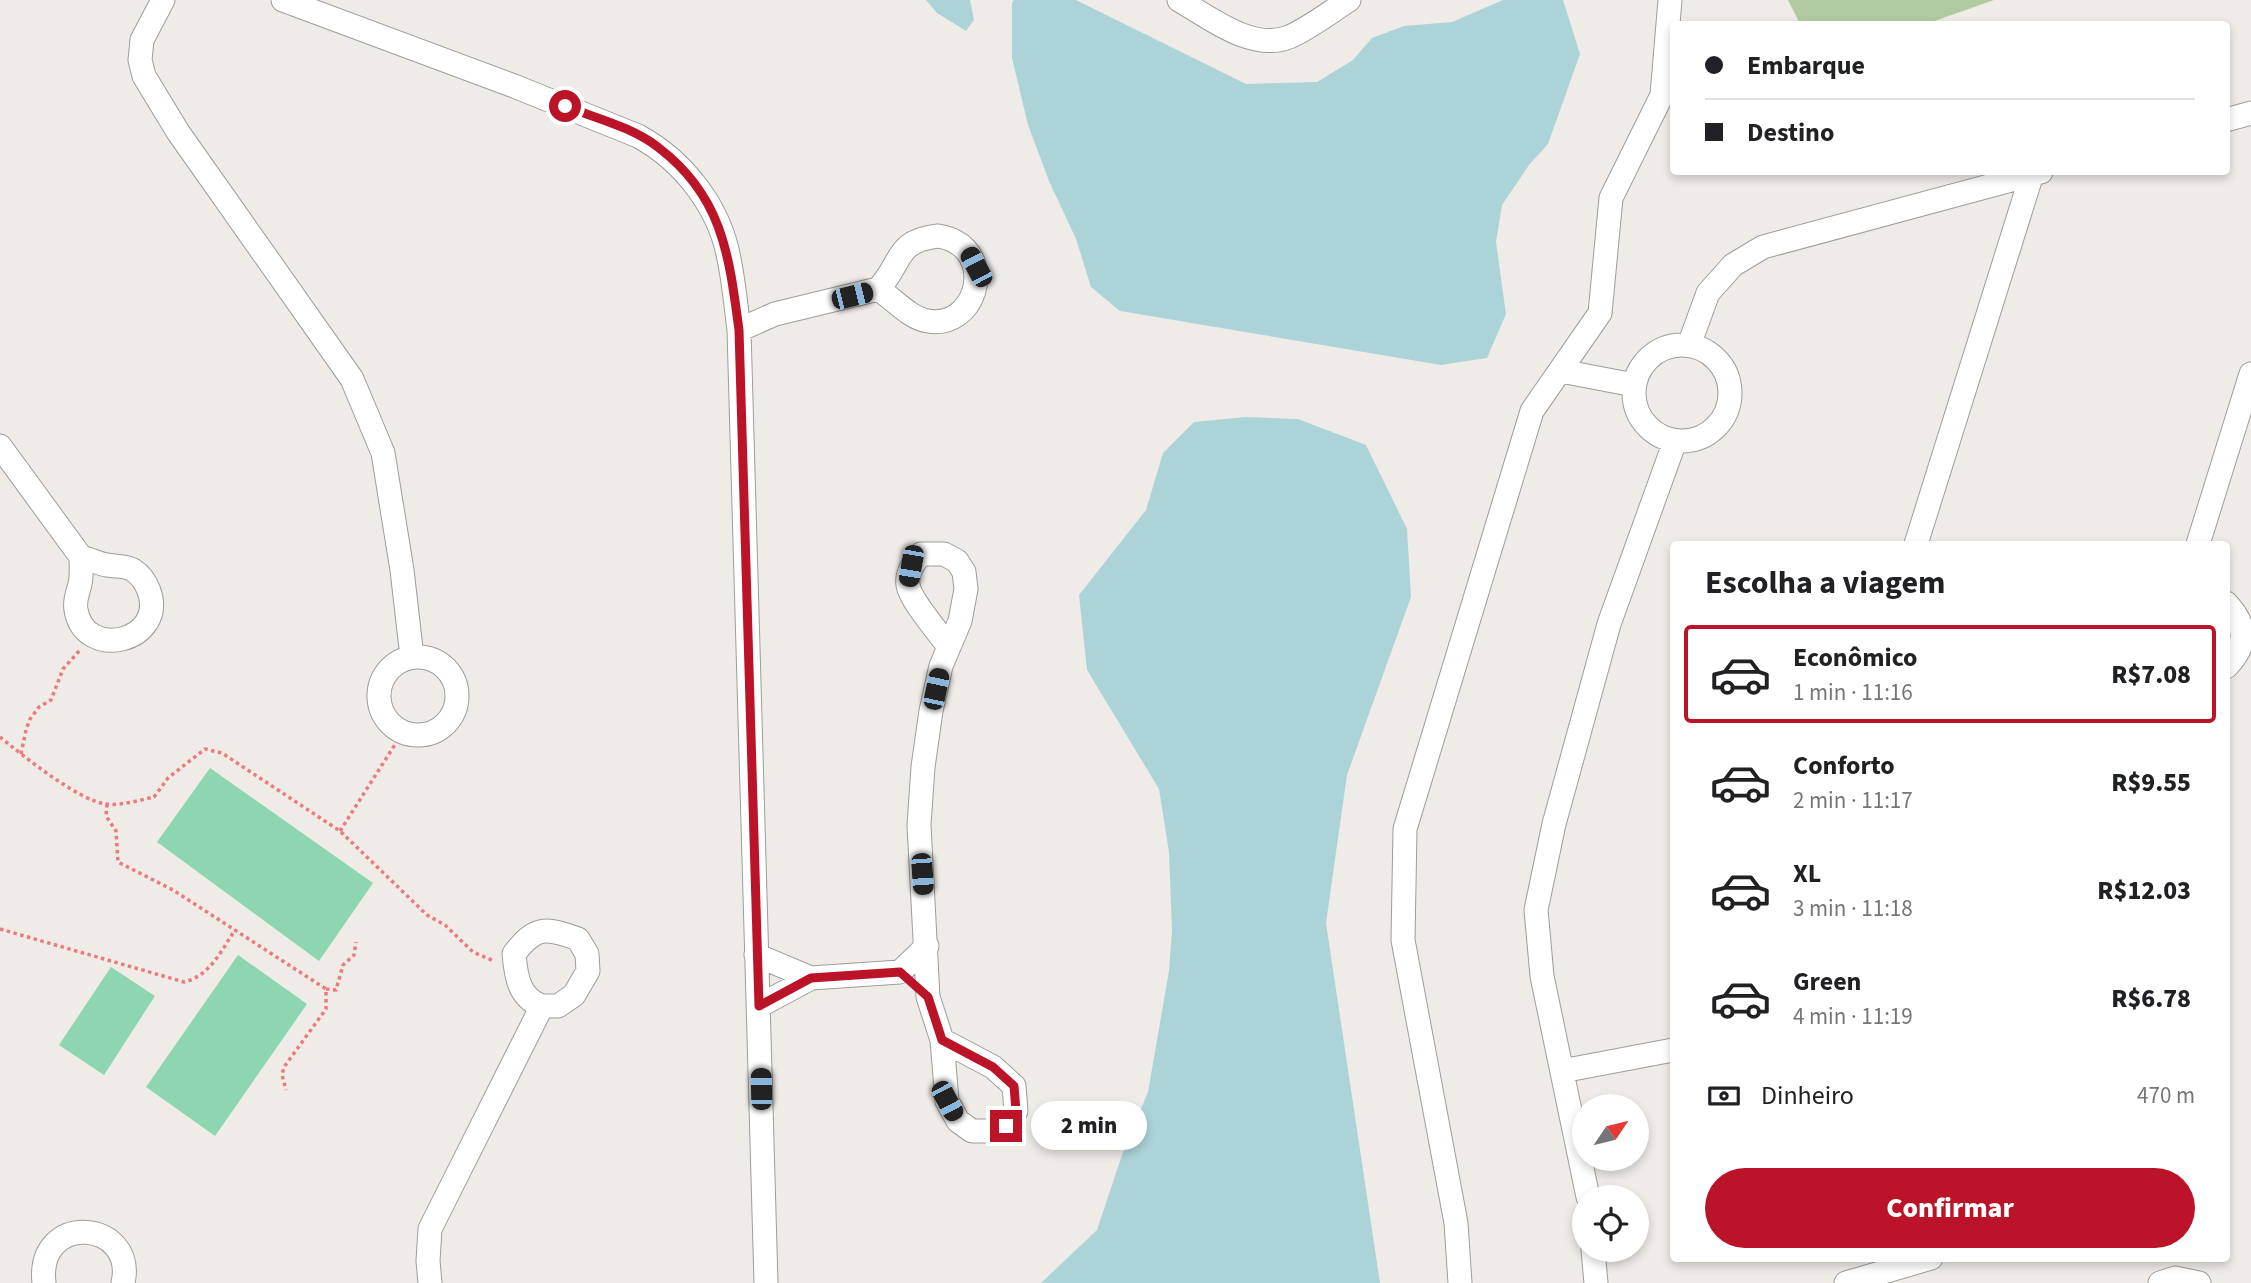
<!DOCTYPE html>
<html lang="pt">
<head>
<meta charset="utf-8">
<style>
	body { margin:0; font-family:"Source Sans 3",sans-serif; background:#f6f6f6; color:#202124; height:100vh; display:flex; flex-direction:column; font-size:26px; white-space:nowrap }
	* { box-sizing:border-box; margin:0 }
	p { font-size:23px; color:#757577 }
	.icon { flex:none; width:38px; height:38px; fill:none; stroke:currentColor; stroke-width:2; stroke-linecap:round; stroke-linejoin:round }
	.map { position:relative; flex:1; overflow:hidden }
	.details { position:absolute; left:1670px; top:541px; width:560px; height:721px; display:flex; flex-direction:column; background:#fff; border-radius:7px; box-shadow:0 4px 10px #0003 }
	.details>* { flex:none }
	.guide { position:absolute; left:1670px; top:21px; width:560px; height:154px; border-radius:7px; box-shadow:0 4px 10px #0003; display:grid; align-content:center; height:154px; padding:0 35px; background:#fff }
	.needle { width:46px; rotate:55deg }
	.fabs { position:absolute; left:1572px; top:1094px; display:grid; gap:14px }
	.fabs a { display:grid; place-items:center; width:77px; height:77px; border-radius:50%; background:#fff; box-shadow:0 4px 10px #0003; font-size:35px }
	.end { position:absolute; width:32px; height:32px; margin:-16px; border:9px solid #bb1428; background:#fff; box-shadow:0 0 0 4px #fff }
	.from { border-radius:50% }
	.bubble { position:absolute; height:49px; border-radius:24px; background:#fff; box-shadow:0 4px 10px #0003; font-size:23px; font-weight:800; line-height:49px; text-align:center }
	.car { position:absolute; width:21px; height:42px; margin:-21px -10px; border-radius:9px; box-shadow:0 0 5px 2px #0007; background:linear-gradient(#222 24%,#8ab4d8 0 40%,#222 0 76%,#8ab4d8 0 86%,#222 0) }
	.guide b { display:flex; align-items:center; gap:24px; height:66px; font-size:26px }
	.guide b+b { border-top:2px solid #e0e0e0 }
	.guide i { width:18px; height:18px; background:#202124 }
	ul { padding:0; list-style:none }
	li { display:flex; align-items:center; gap:21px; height:98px; margin:0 14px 10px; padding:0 21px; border:4px solid transparent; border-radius:7px }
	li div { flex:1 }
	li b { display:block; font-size:26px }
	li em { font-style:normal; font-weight:800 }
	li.current { border-color:#bb1428 }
	li>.icon { width:63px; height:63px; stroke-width:1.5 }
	h2 { padding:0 35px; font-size:32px; line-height:84px }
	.pay { display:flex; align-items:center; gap:18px; height:77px; padding:0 35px; font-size:26px }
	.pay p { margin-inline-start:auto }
	.button { display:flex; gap:14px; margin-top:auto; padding:14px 35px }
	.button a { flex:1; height:80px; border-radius:42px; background:#bb1428; color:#fff; font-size:28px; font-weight:800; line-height:80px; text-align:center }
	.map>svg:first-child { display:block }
	.forest { fill:#b2caa0 }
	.pitch { fill:#8dd6b1 }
	.water { fill:#acd4d8 }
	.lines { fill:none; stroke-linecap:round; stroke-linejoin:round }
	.minor-casing { stroke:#9d9d9d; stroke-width:25 }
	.path { stroke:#ec7b7d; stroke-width:3.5; stroke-dasharray:3.5 3.5; stroke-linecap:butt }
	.minor { stroke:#fff; stroke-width:23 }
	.route { stroke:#bb1428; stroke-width:9 }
</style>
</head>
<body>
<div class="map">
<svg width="2251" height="1283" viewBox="0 0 2251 1283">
	<rect width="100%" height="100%" fill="#efebe7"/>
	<path class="forest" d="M1788,0H1994L1926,24H1800Z"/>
	<path class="pitch" d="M210,768L373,883L319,961L157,842Z
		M238,955L307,1004L215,1136L146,1087Z
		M111,967L155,996L104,1075L59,1045Z"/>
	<path class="water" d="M926,0H970L974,20L966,31L937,13Z
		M1014,0H1076L1246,84L1317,82L1353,60L1372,38L1404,26L1452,22L1503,0H1563L1580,54L1548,144L1529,165L1502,205L1496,242L1506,314L1487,358L1441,365L1120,311L1091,287L1076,239L1049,181L1028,125L1012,58V3Z
		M1246,417L1298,419L1366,445L1407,529L1411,597L1347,775L1326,923L1380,1283H1041L1097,1230L1122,1155L1148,1092L1169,971L1172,931L1169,852L1159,789L1087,670L1079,595L1146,510L1163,453L1194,422Z"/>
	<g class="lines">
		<g class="minor-casing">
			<path id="minor" d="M163,0L142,40L140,60L144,76L178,132L352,379L383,453L402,570L412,657
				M283,0L514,86L638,136C684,161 720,208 729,259C734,283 736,307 739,330L766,1283
				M1179,0C1209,17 1252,52 1289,37C1310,28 1330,12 1349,0
				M2226,120L2251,113
				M938,236C943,237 949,238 954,241C995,262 974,329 928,321C909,318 894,299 878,289C903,263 894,241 938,236Z
				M739,330L775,314L878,289
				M1634 393a48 48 0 1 1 96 0a48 48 0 1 1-96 0Z
				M1689,345L1708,293L1733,265L1763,247L2041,172
				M1561,371L1634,385
				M0,446L81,557
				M1916,544L2032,174
				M2198,544L2251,374
				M81,557C90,559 99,564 107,565C117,567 124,565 133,570C141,575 146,583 149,591C167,641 85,662 76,610C74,600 78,593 80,584C82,575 81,565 81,557Z
				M2226,603C2247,625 2248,645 2226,667
				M379 696a39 39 0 1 1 78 0a39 39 0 1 1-78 0Z
				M756,955L811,978
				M759,1006L811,978L900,972L927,946
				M942,1040L993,1067L1014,1086L1016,1111L1006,1126L999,1131H972L958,1121L947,1101L942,1040L928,997L919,825L923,767L931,711L941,666L960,621L966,589L964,572L957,561L944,554H921C914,562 906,573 908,585C910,600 939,633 949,647
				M1562,1071L1673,1050
				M1588,1197L1542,976L1536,910L1554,824L1609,624L1675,441
				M1593,1250L1596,1283
				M44,1283C36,1211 137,1220 123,1283
				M430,1283L428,1261L430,1229L542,1006H558L574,995L588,971L587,954L578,939C546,927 535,926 514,954C516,977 519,998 542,1006
				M1460,1283L1456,1223L1403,940L1405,829L1532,411L1600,313L1611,198L1662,95L1670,0
				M1846,1283L1931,1258
				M2160,1283L2175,1278L2199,1283"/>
		</g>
		<path class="path" d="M0,737C22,755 79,801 106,804C121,806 140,800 154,797L168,778L205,749L222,753L340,831L427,915L445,925L473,952L494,961
			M21,754L26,730L30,719L39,707L51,700L63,669L80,650
			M107,804L106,816L116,831L118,862L173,890L326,989V1009L284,1067L282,1075L286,1090
			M340,831L403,732
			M0,929L184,982C210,976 221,951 235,930
			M326,989L336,990L343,965L354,955L356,942"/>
		<use href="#minor" class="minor"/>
	</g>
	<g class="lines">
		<path class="route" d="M565,106C595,118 633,127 659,148C723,197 729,256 739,330L759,1006L811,978L900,972L928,997L942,1040L993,1067L1014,1086L1016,1111L1006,1126"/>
	</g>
</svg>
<div class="fabs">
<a><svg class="needle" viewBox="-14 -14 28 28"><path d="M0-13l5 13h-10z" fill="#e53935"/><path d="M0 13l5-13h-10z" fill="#757577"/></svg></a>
<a><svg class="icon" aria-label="locate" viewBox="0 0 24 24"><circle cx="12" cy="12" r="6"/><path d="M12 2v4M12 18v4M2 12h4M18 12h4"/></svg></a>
</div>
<i class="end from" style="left:565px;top:106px"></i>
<i class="end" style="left:1006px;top:1126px"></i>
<div class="bubble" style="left:1031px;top:1101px;width:116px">2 min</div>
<i class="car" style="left:976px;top:267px;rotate:332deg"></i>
<i class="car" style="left:852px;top:296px;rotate:76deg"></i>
<i class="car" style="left:911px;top:566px;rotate:190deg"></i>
<i class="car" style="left:936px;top:689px;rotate:12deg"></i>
<i class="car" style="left:922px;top:874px;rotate:176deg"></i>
<i class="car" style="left:761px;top:1089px;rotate:359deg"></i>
<i class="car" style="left:947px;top:1101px;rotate:152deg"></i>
<div class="guide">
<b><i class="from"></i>Embarque</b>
<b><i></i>Destino</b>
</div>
<section class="details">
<h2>Escolha a viagem</h2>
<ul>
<li class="current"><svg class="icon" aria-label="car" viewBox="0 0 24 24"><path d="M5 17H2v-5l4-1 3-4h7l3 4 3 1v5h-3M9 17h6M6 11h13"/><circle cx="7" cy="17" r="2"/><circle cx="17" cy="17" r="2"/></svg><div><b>Econômico</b><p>1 min · 11:16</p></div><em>R$7.08</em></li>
<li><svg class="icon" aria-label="car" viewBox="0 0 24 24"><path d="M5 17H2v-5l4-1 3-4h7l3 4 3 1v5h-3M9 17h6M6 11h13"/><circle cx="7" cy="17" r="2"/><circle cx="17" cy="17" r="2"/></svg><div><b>Conforto</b><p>2 min · 11:17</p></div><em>R$9.55</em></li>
<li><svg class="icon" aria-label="car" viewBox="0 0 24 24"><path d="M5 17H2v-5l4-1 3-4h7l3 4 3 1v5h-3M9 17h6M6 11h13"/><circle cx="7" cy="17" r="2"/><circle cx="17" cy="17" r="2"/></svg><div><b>XL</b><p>3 min · 11:18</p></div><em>R$12.03</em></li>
<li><svg class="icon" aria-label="car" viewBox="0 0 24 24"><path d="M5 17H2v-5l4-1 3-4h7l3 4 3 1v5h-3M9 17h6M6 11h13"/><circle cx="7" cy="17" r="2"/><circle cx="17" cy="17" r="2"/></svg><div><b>Green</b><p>4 min · 11:19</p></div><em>R$6.78</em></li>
</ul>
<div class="pay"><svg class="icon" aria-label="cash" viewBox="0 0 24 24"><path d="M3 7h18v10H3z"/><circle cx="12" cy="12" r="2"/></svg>Dinheiro<p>470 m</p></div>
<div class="button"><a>Confirmar</a></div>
</section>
</div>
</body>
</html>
